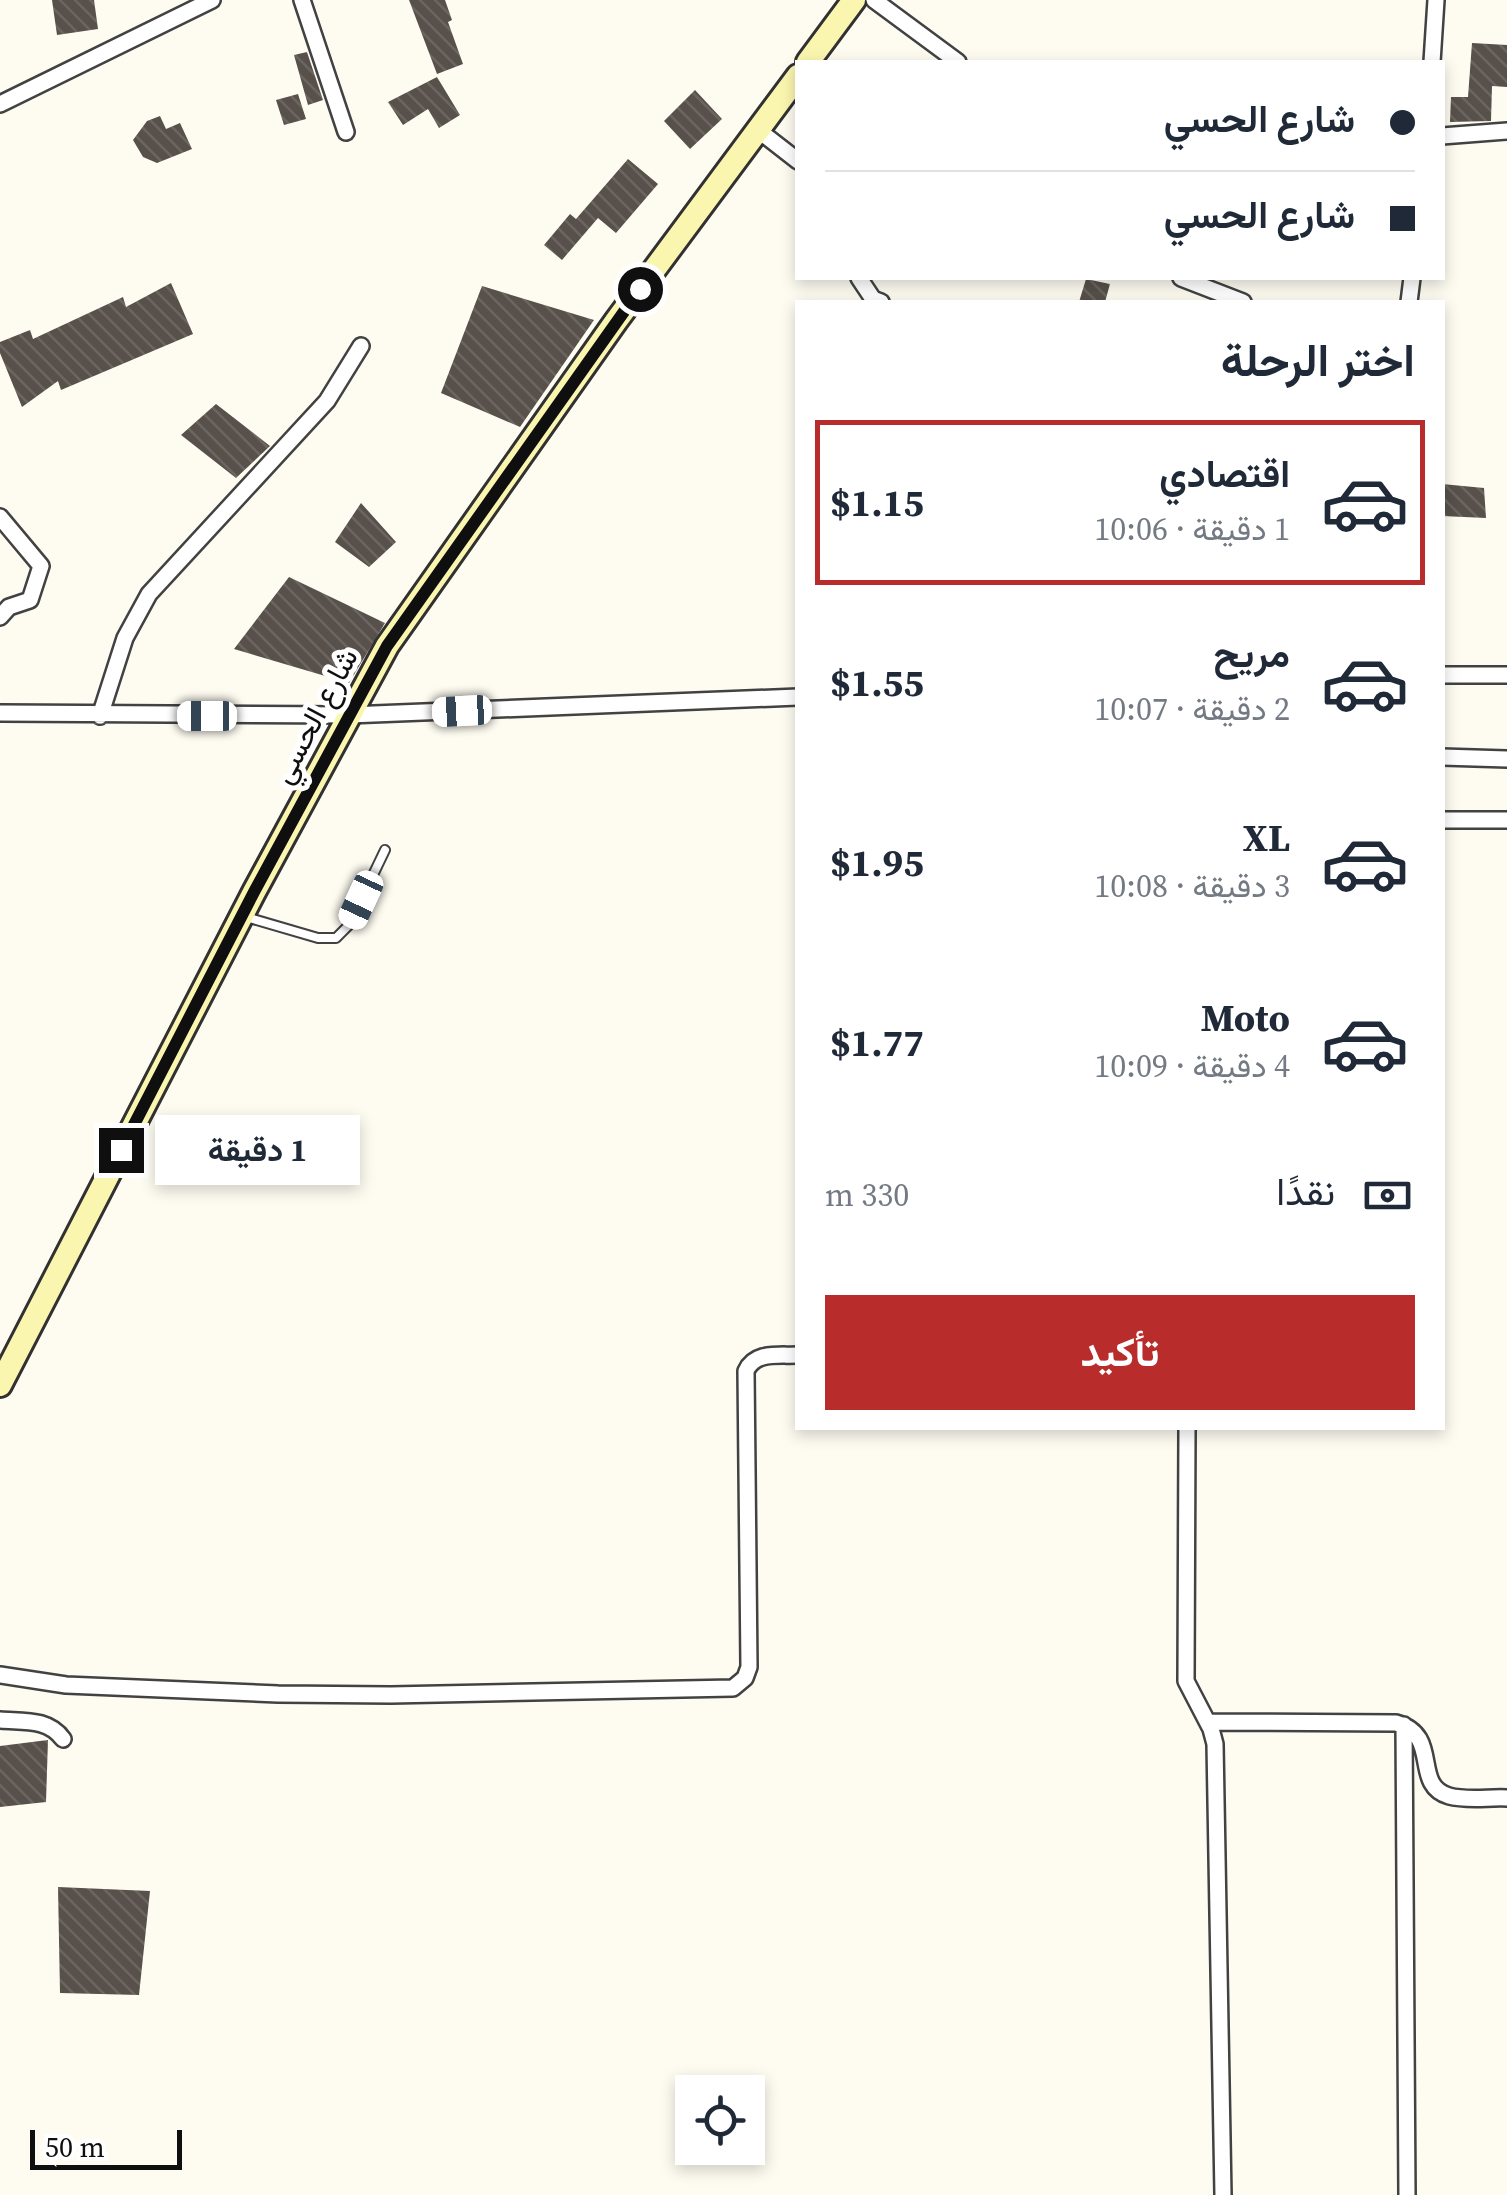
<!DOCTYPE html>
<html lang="ar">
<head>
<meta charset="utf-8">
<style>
	body { margin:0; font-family:"Source Serif 4",Vazirmatn,serif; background:#f2f2f3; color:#1f2937; direction:rtl; height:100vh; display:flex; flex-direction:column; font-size:38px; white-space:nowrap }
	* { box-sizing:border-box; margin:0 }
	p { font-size:32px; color:#747a83 }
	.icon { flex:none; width:55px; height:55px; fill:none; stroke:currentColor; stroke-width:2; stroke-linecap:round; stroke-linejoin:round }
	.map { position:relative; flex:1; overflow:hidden; direction:ltr }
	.drawer { position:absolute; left:795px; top:300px; width:650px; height:1130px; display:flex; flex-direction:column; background:#fff; border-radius:0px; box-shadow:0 5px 15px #0003; direction:rtl }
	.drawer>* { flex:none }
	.hud { position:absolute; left:795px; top:60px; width:650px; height:220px; border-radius:0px; box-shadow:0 5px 15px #0003; direction:rtl; display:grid; align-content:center; height:220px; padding:0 30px; background:#fff }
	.tools { position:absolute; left:675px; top:2075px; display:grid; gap:20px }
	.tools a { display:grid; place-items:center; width:90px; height:90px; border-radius:0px; background:#fff; box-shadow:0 5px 15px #0003; font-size:50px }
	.scale { position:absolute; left:30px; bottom:25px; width:152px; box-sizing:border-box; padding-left:10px; border:5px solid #0f0f0f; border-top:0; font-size:28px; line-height:35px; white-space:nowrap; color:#0f0f0f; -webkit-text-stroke:8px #fff; paint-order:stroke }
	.end { position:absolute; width:45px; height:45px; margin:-22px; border:12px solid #0f0f0f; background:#fff; box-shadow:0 0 0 5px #fff }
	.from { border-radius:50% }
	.bubble { position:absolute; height:70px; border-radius:0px; background:#fff; box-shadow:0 5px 15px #0003; font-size:32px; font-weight:700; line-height:70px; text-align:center; direction:rtl }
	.car { position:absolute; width:30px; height:60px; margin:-30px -15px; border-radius:12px; box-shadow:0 0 8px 2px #0007; background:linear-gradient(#fff 24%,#345 0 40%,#fff 0 76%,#345 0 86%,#fff 0) }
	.hud b { display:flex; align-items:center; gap:35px; height:95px; font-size:38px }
	.hud b+b { border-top:2px solid #e0e1e3 }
	.hud i { width:25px; height:25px; background:#1f2937 }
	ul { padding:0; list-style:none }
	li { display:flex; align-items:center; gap:30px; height:165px; margin:0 20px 15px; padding:0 10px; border:5px solid transparent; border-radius:0px }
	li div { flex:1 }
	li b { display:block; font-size:38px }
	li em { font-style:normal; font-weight:700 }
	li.selected { border-color:#b92c2c }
	li>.icon { width:90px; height:90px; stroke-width:1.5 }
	h2 { padding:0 30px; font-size:45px; line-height:120px }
	.pay { display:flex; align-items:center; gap:25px; height:110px; padding:0 30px; font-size:38px }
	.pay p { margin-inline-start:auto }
	.action { display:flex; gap:20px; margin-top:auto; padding:20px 30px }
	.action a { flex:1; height:115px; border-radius:0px; background:#b92c2c; color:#fff; font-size:40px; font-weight:700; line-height:115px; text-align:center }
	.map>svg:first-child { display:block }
	.building { fill:url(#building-back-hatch) }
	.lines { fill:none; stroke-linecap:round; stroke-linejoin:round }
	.lane-casing { stroke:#424242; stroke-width:12 }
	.street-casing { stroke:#424242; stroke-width:20 }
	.secondary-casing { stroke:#313131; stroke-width:28 }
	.lane { stroke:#fff; stroke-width:8 }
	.street { stroke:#fff; stroke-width:15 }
	.secondary { stroke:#fbf6af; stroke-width:22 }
	.route { stroke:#0f0f0f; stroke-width:12 }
	.labels { text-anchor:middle; stroke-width:10; stroke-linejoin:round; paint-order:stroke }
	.street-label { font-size:30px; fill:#0f0f0f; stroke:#fff }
</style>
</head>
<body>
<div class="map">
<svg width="1507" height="2195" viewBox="0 0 1507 2195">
	<defs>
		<pattern id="building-back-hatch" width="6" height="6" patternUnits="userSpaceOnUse" patternTransform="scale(2.5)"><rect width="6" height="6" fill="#57504b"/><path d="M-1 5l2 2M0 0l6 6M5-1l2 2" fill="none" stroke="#6a6561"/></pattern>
	</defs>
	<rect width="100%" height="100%" fill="#fefcf1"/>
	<path class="building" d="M52,0H94L98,29L57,35Z
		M409,0H445L452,20L448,22L463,64L437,74Z
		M1472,43L1507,45V87L1492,86L1491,121L1450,122L1451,97H1468Z
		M307,52L323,100L308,105L294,55Z
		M437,77L460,115L439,128L428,109L403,125L388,102Z
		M695,90L722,119L690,149L664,121Z
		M298,94L306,119L284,125L276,100Z
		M160,116L166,129L180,123L192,149L157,163L143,157L133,140L147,121Z
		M628,159L658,184L616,233L598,218L562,260L544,245L570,214L576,219Z
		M1086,279L1110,284L1105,302H1079Z
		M171,283L193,334L61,390L58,381L22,407L0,353V342L30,330L33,339L123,297L126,307Z
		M482,286L594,320L520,427L441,393Z
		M216,404L270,446L236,478L181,435Z
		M1442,484L1484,488L1486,518L1442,516Z
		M361,503L396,542L369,567L335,542Z
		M289,577L385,623L349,683L234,649Z
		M48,1740L46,1802L0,1807V1746Z
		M58,1887L150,1891L139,1995L60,1993Z"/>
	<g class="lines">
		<g class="lane-casing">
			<path id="lane" d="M246,917L318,938H336L349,925L385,850"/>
		</g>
		<g class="street-casing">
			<path id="street" d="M302,0L346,132
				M874,0L958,62
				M1432,62L1436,0
				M0,104L212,0
				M758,130L798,161
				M1442,136L1507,131
				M859,278L873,299L881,302
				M1181,278L1243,302
				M1409,302L1412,278
				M0,517L41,566L30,600L9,607L0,617
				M1442,675H1507
				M0,713L349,715L798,697
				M100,716L125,638L149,594L327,401L361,346
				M1442,757L1507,759
				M1442,820H1507
				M1187,1428L1186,1681L1211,1729L1215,1744L1223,2195
				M0,1675L66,1685L278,1694L391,1695L733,1688L745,1678L749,1667L746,1371C755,1351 778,1356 798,1355
				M0,1720C23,1722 48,1718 63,1739
				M1208,1722L1396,1723C1442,1735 1411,1785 1449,1796C1467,1801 1489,1797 1507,1798
				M1404,1725L1407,2195"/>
		</g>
		<g class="secondary-casing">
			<path id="secondary" d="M808,62L854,0
				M0,1385L254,892L387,646L616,321L798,76"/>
		</g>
		<use href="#lane" class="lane"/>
		<use href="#street" class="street"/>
		<use href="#secondary" class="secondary"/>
	</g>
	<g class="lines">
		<path class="route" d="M121,1150L254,892L387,646L640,289"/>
	</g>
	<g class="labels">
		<g class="street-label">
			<text transform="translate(315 716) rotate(-62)" y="10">شارع الحسي</text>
		</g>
	</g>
</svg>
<div class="tools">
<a><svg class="icon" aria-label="locate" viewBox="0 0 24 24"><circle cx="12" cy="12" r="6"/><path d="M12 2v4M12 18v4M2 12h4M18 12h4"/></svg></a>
</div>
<div class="scale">50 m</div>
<i class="end from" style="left:640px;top:289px"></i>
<i class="end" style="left:121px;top:1150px"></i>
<div class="bubble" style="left:155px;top:1115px;width:205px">1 دقيقة</div>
<i class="car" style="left:462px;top:711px;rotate:267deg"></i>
<i class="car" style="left:207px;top:716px;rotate:270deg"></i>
<i class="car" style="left:361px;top:900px;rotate:205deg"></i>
<div class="hud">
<b><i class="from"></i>شارع الحسي</b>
<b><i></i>شارع الحسي</b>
</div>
<section class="drawer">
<h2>اختر الرحلة</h2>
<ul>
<li class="selected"><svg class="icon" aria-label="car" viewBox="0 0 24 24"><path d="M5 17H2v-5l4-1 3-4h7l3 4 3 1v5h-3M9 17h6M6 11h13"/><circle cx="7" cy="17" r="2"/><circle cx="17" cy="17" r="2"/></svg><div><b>اقتصادي</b><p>1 دقيقة · 10:06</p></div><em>$1.15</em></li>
<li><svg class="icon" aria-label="car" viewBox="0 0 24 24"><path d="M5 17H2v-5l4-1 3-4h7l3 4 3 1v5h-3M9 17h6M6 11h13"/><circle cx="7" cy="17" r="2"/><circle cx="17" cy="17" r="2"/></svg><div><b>مريح</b><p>2 دقيقة · 10:07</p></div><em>$1.55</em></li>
<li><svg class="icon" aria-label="car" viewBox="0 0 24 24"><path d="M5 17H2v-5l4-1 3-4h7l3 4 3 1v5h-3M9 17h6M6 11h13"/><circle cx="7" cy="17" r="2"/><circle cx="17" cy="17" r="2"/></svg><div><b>XL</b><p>3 دقيقة · 10:08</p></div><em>$1.95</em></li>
<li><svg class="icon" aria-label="car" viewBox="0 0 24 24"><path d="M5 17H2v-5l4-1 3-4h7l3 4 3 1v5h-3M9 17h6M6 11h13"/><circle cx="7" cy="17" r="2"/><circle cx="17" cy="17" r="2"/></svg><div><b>Moto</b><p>4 دقيقة · 10:09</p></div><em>$1.77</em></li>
</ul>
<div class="pay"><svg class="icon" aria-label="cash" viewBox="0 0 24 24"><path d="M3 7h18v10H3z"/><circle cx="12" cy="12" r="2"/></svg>نقدًا<p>330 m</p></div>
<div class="action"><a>تأكيد</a></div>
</section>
</div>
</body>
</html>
